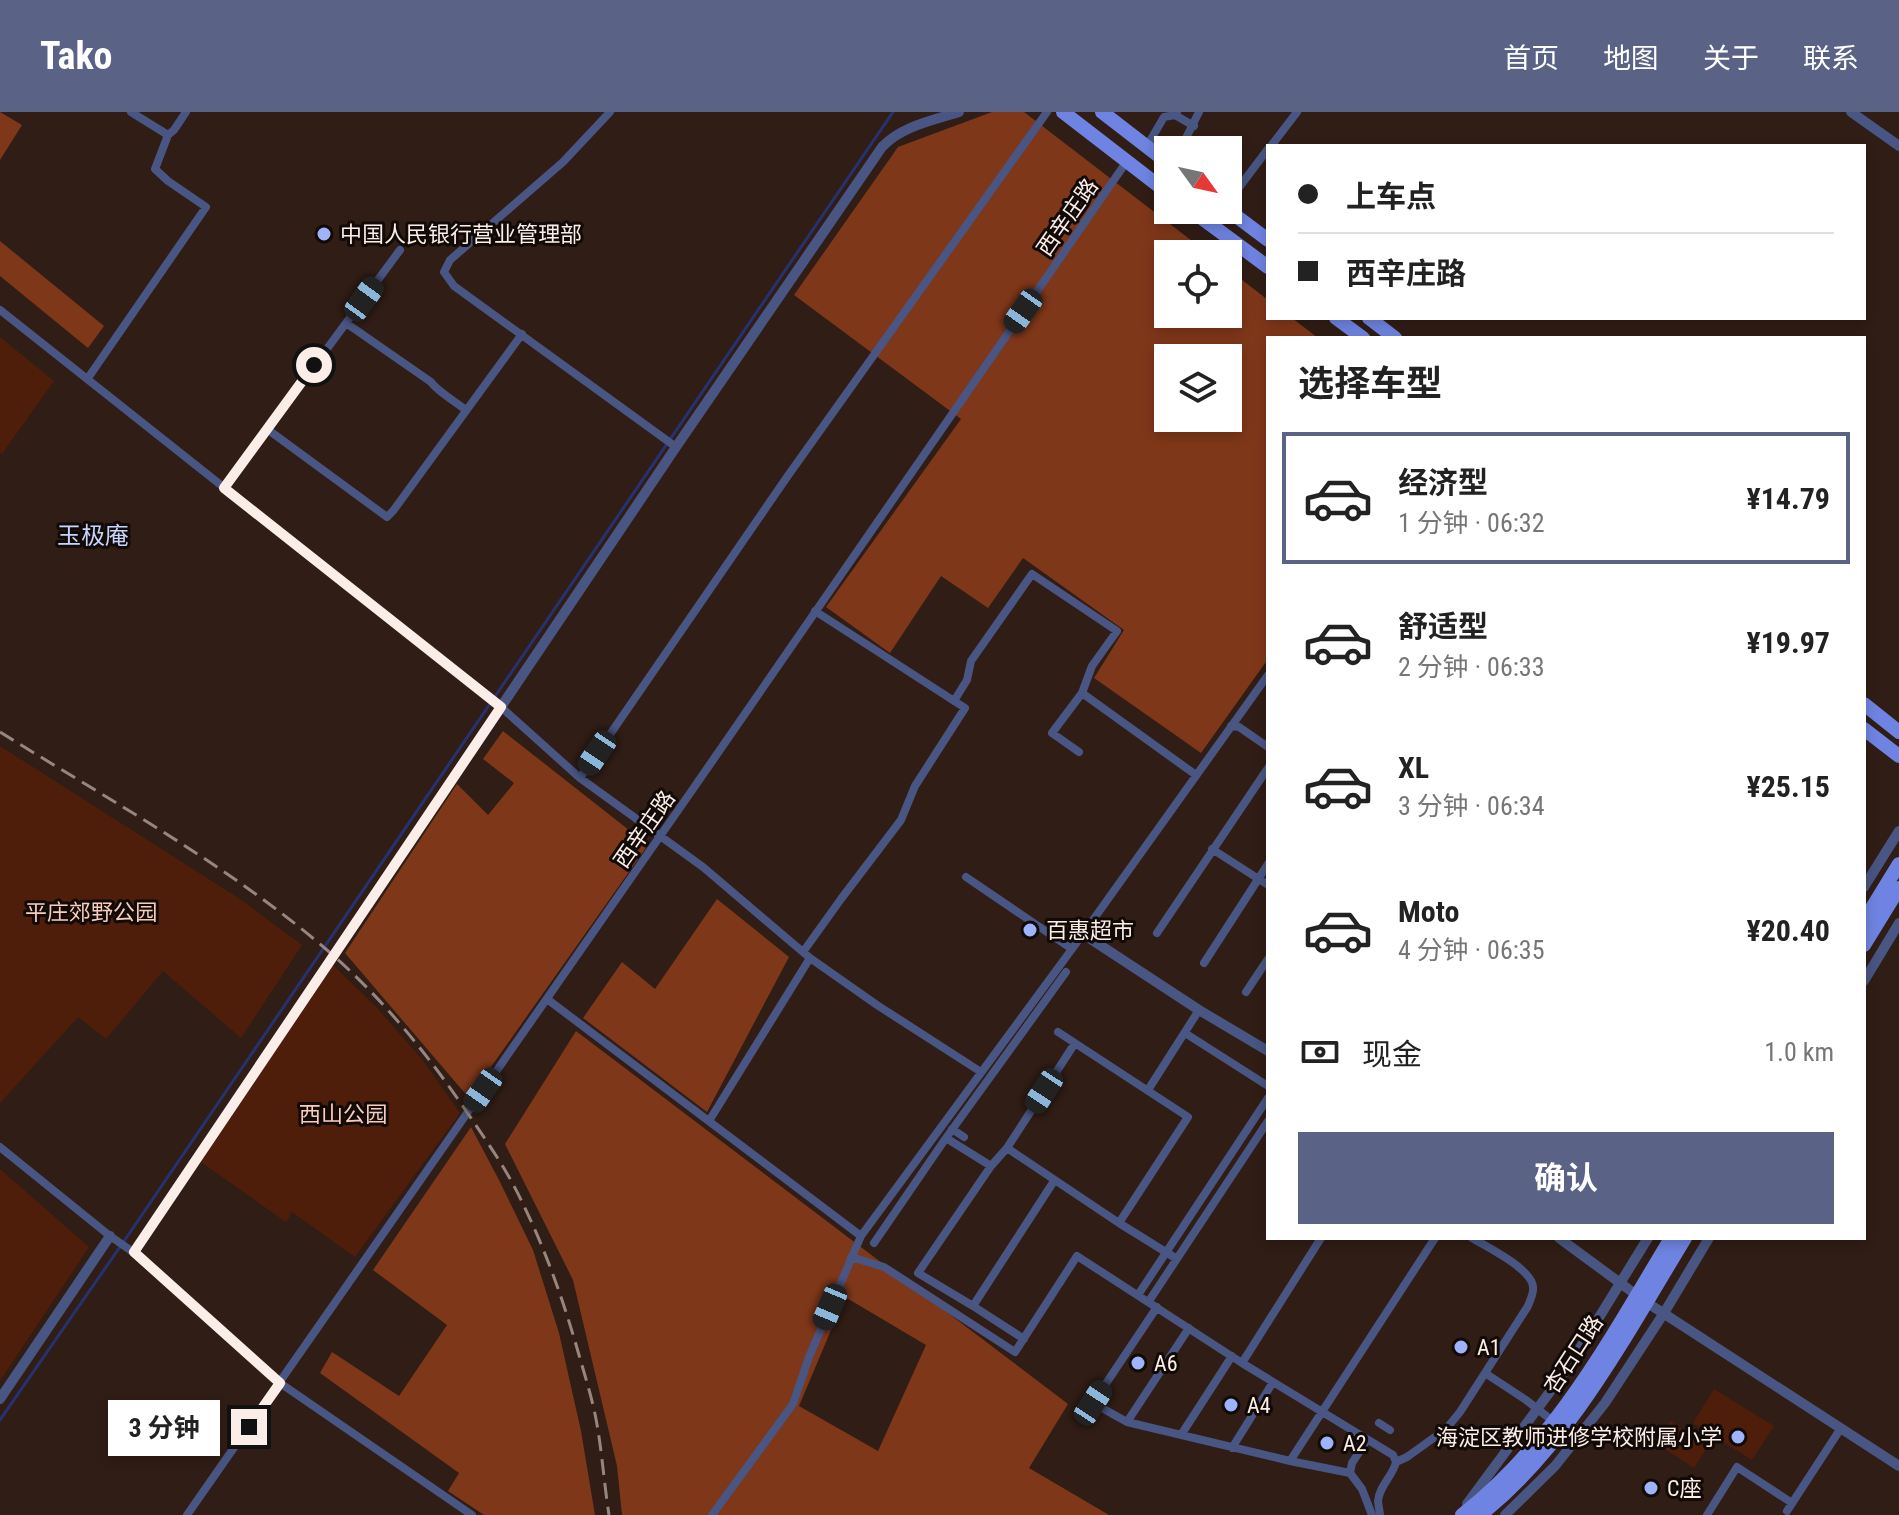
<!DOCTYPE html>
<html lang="zh">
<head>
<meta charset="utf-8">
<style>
	body { margin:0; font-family:"Roboto Condensed","Noto Sans SC",sans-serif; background:#f6f6f6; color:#222; height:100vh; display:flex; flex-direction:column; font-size:30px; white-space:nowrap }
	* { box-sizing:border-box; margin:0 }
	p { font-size:26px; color:#767676 }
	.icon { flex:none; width:44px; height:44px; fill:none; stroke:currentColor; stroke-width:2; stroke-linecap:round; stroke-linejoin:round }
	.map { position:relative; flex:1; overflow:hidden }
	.drawer { position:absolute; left:1266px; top:224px; width:600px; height:904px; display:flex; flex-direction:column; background:#fff; border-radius:0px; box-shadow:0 4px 12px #0003 }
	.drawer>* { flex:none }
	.banner { position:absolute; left:1266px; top:32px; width:600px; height:176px; border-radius:0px; box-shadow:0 4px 12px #0003; display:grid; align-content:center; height:176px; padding:0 32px; background:#fff }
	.needle { width:52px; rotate:123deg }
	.buttons { position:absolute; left:1154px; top:24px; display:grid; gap:16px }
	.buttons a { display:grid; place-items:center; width:88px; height:88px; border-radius:0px; background:#fff; box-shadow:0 4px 12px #0003; font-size:40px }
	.end { position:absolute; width:36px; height:36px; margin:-18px; border:10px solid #fbede7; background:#111; box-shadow:0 0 0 4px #111 }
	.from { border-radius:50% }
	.bubble { position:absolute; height:56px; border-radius:0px; background:#fff; box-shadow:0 4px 12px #0003; font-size:26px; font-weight:700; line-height:56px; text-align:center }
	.car { position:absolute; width:24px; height:48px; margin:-24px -12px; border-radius:10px; box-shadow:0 0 6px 2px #0007; background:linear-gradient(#222 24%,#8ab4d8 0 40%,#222 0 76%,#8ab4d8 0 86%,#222 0) }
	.banner b { display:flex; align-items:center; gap:28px; height:76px; font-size:30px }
	.banner b+b { border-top:2px solid #e0e0e0 }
	.banner i { width:20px; height:20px; background:#222 }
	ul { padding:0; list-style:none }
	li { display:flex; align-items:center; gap:24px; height:132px; margin:0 16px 12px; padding:0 16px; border:4px solid transparent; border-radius:0px }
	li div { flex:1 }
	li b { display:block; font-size:30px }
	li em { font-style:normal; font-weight:700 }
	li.current { border-color:#5a6385 }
	li>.icon { width:72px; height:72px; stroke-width:1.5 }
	h2 { padding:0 32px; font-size:36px; line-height:96px }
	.pay { display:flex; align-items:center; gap:20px; height:88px; padding:0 32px; font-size:30px }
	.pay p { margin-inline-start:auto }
	.action { display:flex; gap:16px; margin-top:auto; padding:16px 32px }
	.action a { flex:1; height:92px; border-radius:0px; background:#5a6385; color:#fff; font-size:32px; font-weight:700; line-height:92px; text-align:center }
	header { display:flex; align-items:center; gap:48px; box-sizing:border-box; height:112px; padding:0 40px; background:#5a6385; color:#fff }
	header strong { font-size:38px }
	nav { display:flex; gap:44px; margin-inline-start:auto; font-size:28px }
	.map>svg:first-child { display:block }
	.green { fill:#4e1e0a }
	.forest { fill:#7f3719; fill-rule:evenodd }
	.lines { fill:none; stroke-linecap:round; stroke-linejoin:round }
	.stream { stroke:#273170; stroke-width:3 }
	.minor { stroke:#495582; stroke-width:8 }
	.tertiary { stroke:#495582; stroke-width:10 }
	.primary { stroke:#6f84e2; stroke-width:14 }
	.rail { stroke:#96867f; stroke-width:3; stroke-dasharray:16 8; stroke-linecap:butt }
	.route { stroke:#fbede7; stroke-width:10 }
	.poi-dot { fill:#9fb3fd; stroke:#120a07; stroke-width:3 }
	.labels { text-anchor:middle; stroke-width:6; stroke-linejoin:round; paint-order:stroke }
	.street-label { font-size:22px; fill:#fbede7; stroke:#120a07 }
	.poi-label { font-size:22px; fill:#fbede7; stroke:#120a07; text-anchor:start }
	.park-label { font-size:22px; fill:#f8ccbb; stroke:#120a07 }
	.neighbourhood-label { font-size:24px; fill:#c7d4fe; stroke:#120a07 }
</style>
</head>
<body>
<header>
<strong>Tako</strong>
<nav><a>首页</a><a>地图</a><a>关于</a><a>联系</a></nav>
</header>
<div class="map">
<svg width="1899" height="1403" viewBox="0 0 1899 1403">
	<rect width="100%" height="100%" fill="#301d15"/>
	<path class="green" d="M0,225L54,269L2,342L0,340Z
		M0,634L240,787L302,833L241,926L163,859L106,927L78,905L0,991Z
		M332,852L377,896L421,946L460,1001L355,1145L292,1100L286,1110L201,1050L299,895Z
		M0,1057L89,1135L0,1269Z
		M1714,1277L1774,1314L1752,1348L1693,1311Z
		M1670,1309L1708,1334L1694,1356L1656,1331Z"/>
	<path class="forest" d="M0,0L22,13L0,48Z
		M992,0H1024L1209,142H1168V202H1228V157L1268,188V206H1292L1318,226H1268V547L1201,641L1094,566L1124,518L1023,446L988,496L941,464L890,541L826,495L961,307L794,183L898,35ZM1168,246H1228V306H1168Z
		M0,129L104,214L88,236L0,164Z
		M503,619L648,733L469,986L345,841L457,672L488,703L514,671L483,647Z
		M717,787L789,845L707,1000L583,906L622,850L655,877Z
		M576,919L1068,1292L1029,1356L1109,1403H622L617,1354L573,1168L505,1032ZM845,1185L926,1233L878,1339L799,1294Z
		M471,1015L500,1070L533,1138L559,1221L581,1319L595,1403H484L448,1379L459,1361L320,1261L332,1240L399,1284L447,1213L373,1158Z"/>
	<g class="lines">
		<path class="stream" d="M0,1308L131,1119L893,0"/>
		<path class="minor" d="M131,0L168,23
			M610,0L563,50L450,148L444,160L454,174L676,335
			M1175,3L1194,14
			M1147,34L1164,5L1175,3L1177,0
			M1271,34L1297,0
			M1180,38L1199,0
			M1228,90L1268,37
			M0,198L501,595L580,666L703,755L810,846L877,893L981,960
			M346,211L431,270C437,279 456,290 466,298
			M88,266L206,95L168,69L155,57L168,23L174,18L186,0
			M267,317L387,405L393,399L522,222
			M224,376L400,138
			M1082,581L1196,663
			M954,589L967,568L971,549L1032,462L1117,519L1092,554L1082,581L1052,621L1079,640
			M1231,614L1239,615L1268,635
			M580,666L787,365L1047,0
			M1212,737L1268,773
			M966,765L1072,837
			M1157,821L1268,656
			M803,840L841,787L901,708L915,674L965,596L815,499
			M1204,851L1268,752
			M1246,880L1268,847
			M547,887L861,1124
			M1058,920L1188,1005L1119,1111L1177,1147
			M1185,921L1268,974
			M1075,931L1007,1036L1119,1111
			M1148,978L1199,898
			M709,1009L810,846
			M952,1017L964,1025
			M946,1026L1066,860
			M0,1035L110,1124L133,1140L280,1271L472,1403
			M874,1131L946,1026L991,1054
			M851,1145L884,1155L1015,1240L1077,1144L1242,1251L1321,1126
			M1138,1183L1268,986
			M1149,1189L1268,1009
			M973,1194L918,1161L991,1054L1007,1036
			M1189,1216L1127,1310L1290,1349L1350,1361L1362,1377L1372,1403
			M1024,1227L973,1194L1054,1069
			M1242,1251L1393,1343L1396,1350
			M1485,1261L1526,1288L1554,1310
			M1127,1310L1093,1291L1157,1195
			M1379,1311L1390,1318
			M1181,1323L1232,1244
			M1232,1336L1273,1270
			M1290,1349L1435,1126
			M1350,1361L1352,1351L1367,1328
			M1787,1399L1841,1316
			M187,1403L695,674L1127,49
			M712,1403L793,1292L809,1245L861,1124L1083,822L1268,563
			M1380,1403C1380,1402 1378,1390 1378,1389C1379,1374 1393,1364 1396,1350L1407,1345L1446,1317L1460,1300L1528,1194C1530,1188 1534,1181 1533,1175C1532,1157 1487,1135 1472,1126
			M1707,1403L1737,1355L1792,1391"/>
		<path class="tertiary" d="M1851,0L1899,34
			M1864,775L1899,719
			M1083,822L1199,898L1268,939
			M1864,869L1899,811
			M1559,1126L1646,1190L1899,1354
			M134,1140L676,335L882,35C902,14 931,9 959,0
			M0,1287L110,1124
			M1467,1392L1569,1254L1648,1126
			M1505,1403L1555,1354L1605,1291L1664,1201L1709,1126"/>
		<path class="primary" d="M1063,0L1168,81
			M1102,0L1168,51
			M1191,98L1268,155
			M1228,98L1268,128
			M1336,206L1363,226
			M1369,206L1395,226
			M1864,592L1899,620
			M1864,617L1899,644
			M1864,809L1899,752
			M1864,833L1899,776
			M1462,1403C1555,1331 1611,1226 1671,1126
			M1480,1403C1568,1334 1627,1221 1685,1126"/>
		<path class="rail" d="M0,620C111,689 228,753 327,838C385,888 433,949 475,1012C492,1037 509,1062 522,1090C546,1139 564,1190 579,1243C585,1264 592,1286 596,1307C602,1339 604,1371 609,1403"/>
	</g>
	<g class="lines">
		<path class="route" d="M249,1315L280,1271L134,1140L501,595L224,376L314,253"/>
	</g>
	<g class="poi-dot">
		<circle cx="324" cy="122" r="8"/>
		<circle cx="1030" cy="818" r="8"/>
		<circle cx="1461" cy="1235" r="8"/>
		<circle cx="1138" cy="1251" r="8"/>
		<circle cx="1231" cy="1293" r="8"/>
		<circle cx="1738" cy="1325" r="8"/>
		<circle cx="1327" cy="1331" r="8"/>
		<circle cx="1651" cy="1376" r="8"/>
	</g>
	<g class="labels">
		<g class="street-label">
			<text transform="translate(1067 105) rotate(-55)" y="8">西辛庄路</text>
			<text transform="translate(644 717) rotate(-55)" y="8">西辛庄路</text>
			<text transform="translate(1573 1242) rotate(-57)" y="8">杏石口路</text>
		</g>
		<g class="poi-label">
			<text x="340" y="130">中国人民银行营业管理部</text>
			<text x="1046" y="826">百惠超市</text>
			<text x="1477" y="1243">A1</text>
			<text x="1154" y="1259">A6</text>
			<text x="1247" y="1301">A4</text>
			<text x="1722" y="1333" text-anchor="end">海淀区教师进修学校附属小学</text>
			<text x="1343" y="1339">A2</text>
			<text x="1667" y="1384">C座</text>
		</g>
		<g class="park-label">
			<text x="91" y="808">平庄郊野公园</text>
			<text x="343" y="1010">西山公园</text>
		</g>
		<g class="neighbourhood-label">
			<text x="93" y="432">玉极庵</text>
		</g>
	</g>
</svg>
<div class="buttons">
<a><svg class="needle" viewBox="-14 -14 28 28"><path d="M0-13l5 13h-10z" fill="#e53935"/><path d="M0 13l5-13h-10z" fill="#767676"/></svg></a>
<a><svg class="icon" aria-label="locate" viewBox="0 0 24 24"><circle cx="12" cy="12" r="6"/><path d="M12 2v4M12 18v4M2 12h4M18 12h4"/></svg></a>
<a><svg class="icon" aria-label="layers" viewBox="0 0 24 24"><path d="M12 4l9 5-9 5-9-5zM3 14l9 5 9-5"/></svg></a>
</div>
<i class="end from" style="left:314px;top:253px"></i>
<i class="end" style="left:249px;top:1315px"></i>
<div class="bubble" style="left:108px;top:1288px;width:112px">3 分钟</div>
<i class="car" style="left:364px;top:187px;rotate:36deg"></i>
<i class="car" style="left:1023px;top:199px;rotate:215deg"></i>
<i class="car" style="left:597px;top:641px;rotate:214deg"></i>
<i class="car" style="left:483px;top:978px;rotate:215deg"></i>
<i class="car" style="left:1044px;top:979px;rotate:213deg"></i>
<i class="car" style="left:830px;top:1195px;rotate:203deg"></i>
<i class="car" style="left:1093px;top:1291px;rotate:33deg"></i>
<div class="banner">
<b><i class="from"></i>上车点</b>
<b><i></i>西辛庄路</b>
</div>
<section class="drawer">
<h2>选择车型</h2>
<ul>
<li class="current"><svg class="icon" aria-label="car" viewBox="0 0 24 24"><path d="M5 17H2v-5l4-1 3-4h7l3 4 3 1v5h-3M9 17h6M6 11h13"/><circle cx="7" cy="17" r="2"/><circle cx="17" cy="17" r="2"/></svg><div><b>经济型</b><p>1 分钟 · 06:32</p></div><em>¥14.79</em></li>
<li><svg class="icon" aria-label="car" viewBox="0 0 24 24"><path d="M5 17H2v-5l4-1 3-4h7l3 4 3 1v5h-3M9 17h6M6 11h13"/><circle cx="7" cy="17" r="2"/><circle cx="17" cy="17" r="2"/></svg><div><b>舒适型</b><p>2 分钟 · 06:33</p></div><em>¥19.97</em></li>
<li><svg class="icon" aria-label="car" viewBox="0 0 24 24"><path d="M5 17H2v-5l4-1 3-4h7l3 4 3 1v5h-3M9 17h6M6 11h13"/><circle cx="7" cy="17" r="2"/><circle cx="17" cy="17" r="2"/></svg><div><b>XL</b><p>3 分钟 · 06:34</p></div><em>¥25.15</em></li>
<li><svg class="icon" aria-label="car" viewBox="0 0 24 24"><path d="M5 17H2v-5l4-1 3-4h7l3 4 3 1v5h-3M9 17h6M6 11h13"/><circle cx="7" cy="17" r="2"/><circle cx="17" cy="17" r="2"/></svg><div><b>Moto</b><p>4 分钟 · 06:35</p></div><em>¥20.40</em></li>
</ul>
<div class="pay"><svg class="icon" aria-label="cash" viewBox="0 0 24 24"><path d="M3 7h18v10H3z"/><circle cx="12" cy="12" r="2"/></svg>现金<p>1.0 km</p></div>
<div class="action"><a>确认</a></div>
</section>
</div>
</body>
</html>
